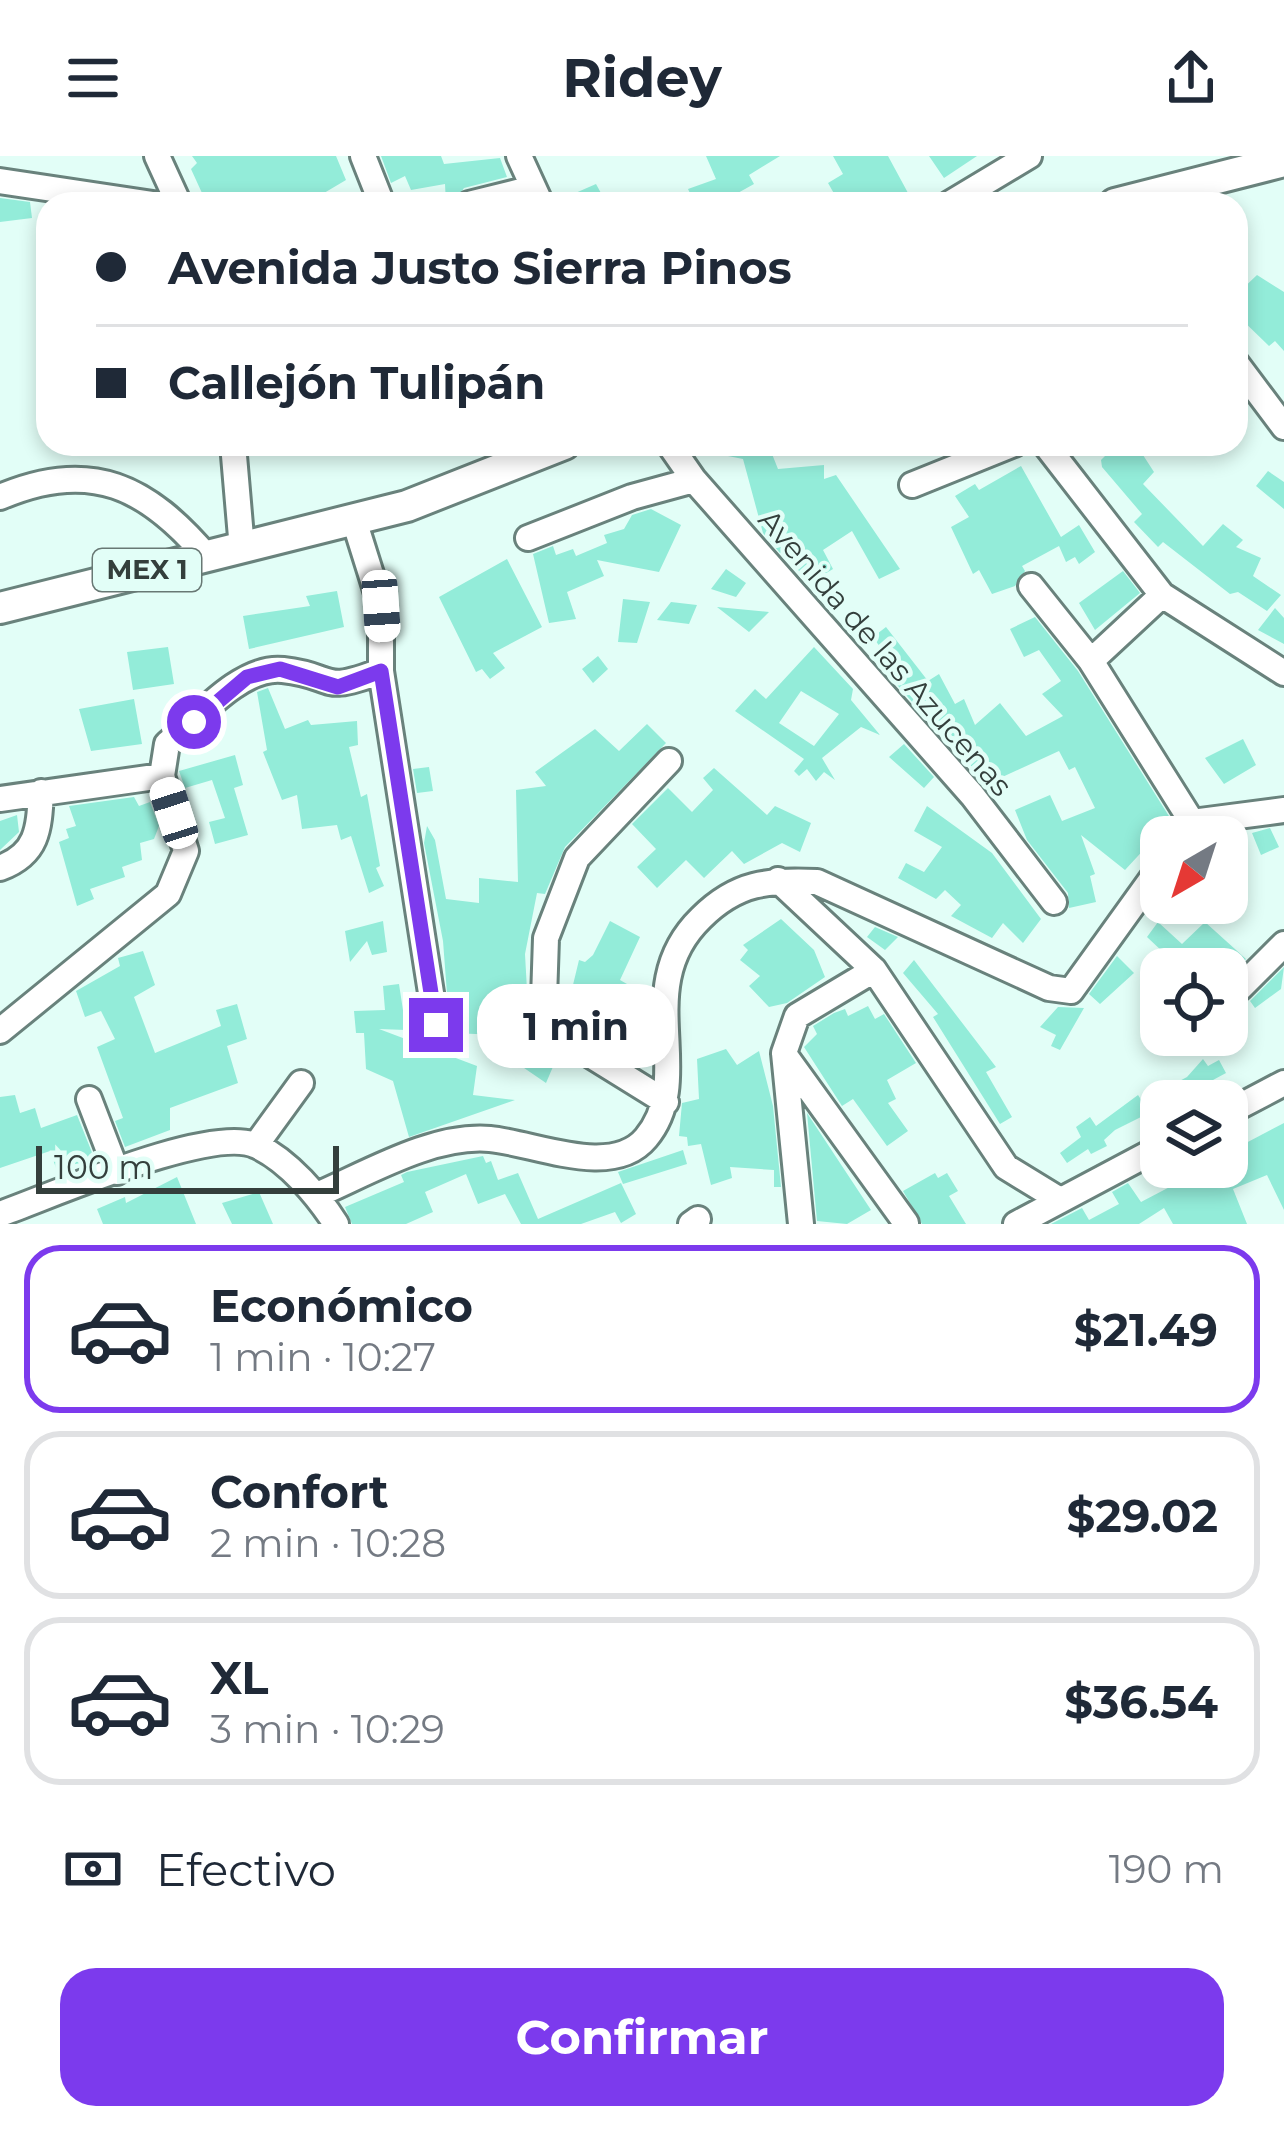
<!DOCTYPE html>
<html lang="es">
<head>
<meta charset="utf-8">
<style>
	body { margin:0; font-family:Montserrat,sans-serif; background:#f6f6f7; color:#1f2937; height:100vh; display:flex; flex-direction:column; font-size:45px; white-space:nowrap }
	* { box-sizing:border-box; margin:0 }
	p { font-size:39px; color:#747a83 }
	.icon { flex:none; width:66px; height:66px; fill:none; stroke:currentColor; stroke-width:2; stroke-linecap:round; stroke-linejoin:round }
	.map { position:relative; height:1068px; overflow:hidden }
	.panel { display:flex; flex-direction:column; background:#fff; flex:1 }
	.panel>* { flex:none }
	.hud { position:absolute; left:36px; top:36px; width:1212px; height:264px; border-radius:36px; box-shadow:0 6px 18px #0003; display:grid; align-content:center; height:264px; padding:0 60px; background:#fff }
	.needle { width:78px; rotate:219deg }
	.tools { position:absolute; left:1140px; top:660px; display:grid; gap:24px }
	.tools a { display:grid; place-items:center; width:108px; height:108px; border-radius:24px; background:#fff; box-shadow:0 6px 18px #0003; font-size:60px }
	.scale { position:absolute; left:36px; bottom:30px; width:303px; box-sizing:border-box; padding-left:12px; border:6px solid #343f3c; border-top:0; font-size:33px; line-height:42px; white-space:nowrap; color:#343f3c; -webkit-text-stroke:9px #e2fef7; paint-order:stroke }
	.end { position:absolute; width:54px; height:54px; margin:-27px; border:15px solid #7c3aed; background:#fff; box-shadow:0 0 0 6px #fff }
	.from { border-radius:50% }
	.bubble { position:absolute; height:84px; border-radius:36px; background:#fff; box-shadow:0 6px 18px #0003; font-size:39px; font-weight:700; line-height:84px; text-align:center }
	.car { position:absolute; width:36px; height:72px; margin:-36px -18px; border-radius:15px; box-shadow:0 0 9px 3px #0007; background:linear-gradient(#fff 24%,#345 0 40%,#fff 0 76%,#345 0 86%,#fff 0) }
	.hud b { display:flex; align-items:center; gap:42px; height:114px; font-size:45px }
	.hud b+b { border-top:3px solid #e0e1e3 }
	.hud i { width:30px; height:30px; background:#1f2937 }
	ul { padding:21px 0 0; list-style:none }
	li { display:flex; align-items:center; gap:36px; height:168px; margin:0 24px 18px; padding:0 36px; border:6px solid #e0e1e3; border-radius:36px }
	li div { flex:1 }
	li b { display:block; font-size:45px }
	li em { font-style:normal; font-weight:700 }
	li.active { border-color:#7c3aed }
	li>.icon { width:108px; height:108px; stroke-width:1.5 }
	.pay { display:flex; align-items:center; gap:30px; height:132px; padding:0 60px; font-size:45px }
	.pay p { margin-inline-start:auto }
	.action { display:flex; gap:24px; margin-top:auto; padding:24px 60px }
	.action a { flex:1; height:138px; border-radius:36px; background:#7c3aed; color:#fff; font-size:48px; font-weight:700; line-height:138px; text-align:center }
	header { display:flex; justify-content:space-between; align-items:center; height:156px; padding:0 60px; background:#fff; font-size:54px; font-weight:700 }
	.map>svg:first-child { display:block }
	.building { fill:#93ecd9; fill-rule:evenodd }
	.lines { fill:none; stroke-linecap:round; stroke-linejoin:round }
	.minor-casing { stroke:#69827c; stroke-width:30 }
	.major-casing { stroke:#69827c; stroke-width:36 }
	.minor { stroke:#fff; stroke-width:24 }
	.major { stroke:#fff; stroke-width:30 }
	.route { stroke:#7c3aed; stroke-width:15 }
	.labels { text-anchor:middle; stroke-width:9; stroke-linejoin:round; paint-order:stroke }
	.shield { fill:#e2fef7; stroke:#687874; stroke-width:3 }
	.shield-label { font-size:27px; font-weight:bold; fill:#343f3c }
	.street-label { font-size:30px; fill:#343f3c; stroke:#e2fef7 }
</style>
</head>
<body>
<header><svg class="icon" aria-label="menu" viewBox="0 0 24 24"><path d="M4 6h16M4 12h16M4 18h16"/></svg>Ridey<svg class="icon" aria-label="share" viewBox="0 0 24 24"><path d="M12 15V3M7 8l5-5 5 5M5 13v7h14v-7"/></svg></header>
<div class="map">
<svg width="1284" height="1068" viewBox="0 0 1284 1068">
	<rect width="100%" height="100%" fill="#e2fef7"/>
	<path class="building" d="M192,0H336L346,24L319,40L323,48H307L302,40L282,48H207L191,13L197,7Z
		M381,0H441L444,8L500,2L507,21L464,32L453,48H446L445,28L411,34L405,20L391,27Z
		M706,0H780L749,19L754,28L718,48H695L688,33L716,23Z
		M833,0H888L914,48H840L828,27L843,18Z
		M929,0H977L944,22Z
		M596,28L607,48H557V45Z
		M0,42L30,46L32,62L0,66Z
		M1257,119L1284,136V195L1275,185L1269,190L1236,158V139Z
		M709,288H768L778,313L824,309V323L836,319L900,413L879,423L852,375L823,394L833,413L808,428L785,395L780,397L763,377L743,303L708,296Z
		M1117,288H1155L1143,299L1154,316L1143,328L1203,390L1223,368L1243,384L1236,391L1261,402L1253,420L1281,439L1267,455L1238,436L1230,438L1163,386L1158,391L1134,366L1142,358L1102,311L1101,304Z
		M1021,310L1061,381L1079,369L1095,396L1079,408L1075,401L1066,406L1059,390L1022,410L1025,415L1015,430L992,438L979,414L973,418L951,371L969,361L955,340L975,328L979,334Z
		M1268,315L1284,326V353L1256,330Z
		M651,353L681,369L659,416L597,404L604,420L567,436L576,463L549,467L533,398L553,390L556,399L573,393L576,400L607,387L604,379L624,373L632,359Z
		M507,403L542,471L493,497L505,512L490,523L482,513L476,516L439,441Z
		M726,413L746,427L736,441L711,433Z
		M1123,415L1140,437L1095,474L1079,447Z
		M337,435L344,471L249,493L243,460L310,450L306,440Z
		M623,443L650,446L637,487L618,486Z
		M671,446L697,449L689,468L657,464Z
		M717,451L769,456L749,476Z
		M1275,452L1284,462V488L1258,474Z
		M1035,461L1078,515L1172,665L1147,682L1149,688L1125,714L1081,679L1095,718L1090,720L1096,746L1069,752L1068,737L1027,684L1015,654L1050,639L1062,665L1095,652L1075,611L1069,614L1059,595L985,629L922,542L914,548L884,514L892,508L873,481L886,471L928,525L939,518L955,548L964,543L975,569L1000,547L1026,580L1063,560L1042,538L1061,525L1039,494L1024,501L1010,473Z
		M168,491L174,528L133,534L127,496Z
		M814,491L853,533L851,544L880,579L861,571L822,602L835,624L824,616L816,625L807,613L799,620L794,615L804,603L735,555L755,533L766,543ZM801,535L839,558L814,590L779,567Z
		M598,500L608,513L593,527L582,513Z
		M268,532L285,573L308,564L311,569L357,565L358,589L349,591L361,641L367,638L380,710L376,712L384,730L369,737L351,680L341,684L337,669L302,673L297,639L282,644L263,596L267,594L257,536Z
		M134,543L142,588L91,595L79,553Z
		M647,568L666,587L565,691L545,738L537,737L525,798L527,834L539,876L558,899L546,927L498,894L501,879L450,877L443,785L424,687L427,670L435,684L446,743L479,747V722L518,726L516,634L546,630L535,616L595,573L619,595Z
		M1243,583L1256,609L1224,628L1205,602Z
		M904,588L934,621L924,632L889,601Z
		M235,599L243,629L234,632L248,679L215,688L209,666L225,662L212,624L185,632L179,615Z
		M429,611L433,635L417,637L413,613Z
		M714,612L767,659L775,650L811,667L800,696L782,687L744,708L732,695L704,722L686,704L657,732L637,711L656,693L632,668L668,632L692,656L713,634L703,622Z
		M134,641L139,650L150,646L159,670L154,683L140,687L142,704L122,711L125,721L90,733L94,743L77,750L59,686L69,682L66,673L76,670L69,650Z
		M927,650L992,697L1041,763L1023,787L1003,767L992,782L951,760L961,749L945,734L936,743L898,722L906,707L924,716L942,691L914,675Z
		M17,659L19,676L0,694V665Z
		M1270,672L1279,691L1261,699L1252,677Z
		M781,763L814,794L825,821L787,847L769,851L749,830L760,820L740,804L748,794L743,789Z
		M383,765L387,796L372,799L367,785L350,806L345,775Z
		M610,765L640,781L620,824L627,828L613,852L619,856L613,875L591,865L598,840L572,833L579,804L585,806L593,799Z
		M1158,766L1182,788L1205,766L1246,803L1227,821V813H1181L1147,781Z
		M875,771L898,781L885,794L867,781Z
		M143,795L155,829L134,841L155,897L221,870L216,854L237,848L247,883L227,890L238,927L170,952V974L125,991L115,965L123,962L97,891L115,883L101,855L85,861L76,835L120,810L118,802Z
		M1117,800L1134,817L1100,848L1089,838Z
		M914,804L996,911L986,916L1012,961L1000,968L933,861L938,858L903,817Z
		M1284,811L1281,833L1255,852L1250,845Z
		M399,828L406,874L379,873L477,910L473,939L515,944L409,981L393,925L366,913L364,877H356L354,855L385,854L383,830Z
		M868,850L875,863L884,858L916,907L887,924L896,943L888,947L908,975L887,990L853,943L842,950L804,891L817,878L813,870L834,857L845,853L848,860Z
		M1058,851L1084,852L1060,894L1051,890L1056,879L1040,871Z
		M726,893L737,909L759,895L773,950L781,1031H774V1014L730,1011L732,1022L711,1029L701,988L688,990L687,981L679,980L682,947L699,943L697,903Z
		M1203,903L1208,910L1219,904L1226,917L1174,945H1161V951L1115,974L1104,984L1107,990L1091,998L1088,993L1067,1007L1060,997L1081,981L1076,971L1090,961L1096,970L1138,939L1142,945L1187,921Z
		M15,939L20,957L35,952L41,972L77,959L95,1004L56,1012L50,995L0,1012V941Z
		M807,957L871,1054L847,1068L817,1065Z
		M1284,967V1054L1267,1019L1233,1033L1247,1068H1173L1164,1052L1139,1068H1051L1082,1052L1089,1064L1119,1048L1112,1036L1128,1027L1141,1046L1183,1024L1177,1011H1227V973L1235,971L1244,988Z
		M683,994L687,1008L623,1028L618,1016Z
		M483,1000L486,1007L491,1005L498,1024L518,1017L538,1063L621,1027L636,1058L621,1067L615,1056L581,1068H521L505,1038L478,1048L466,1018L425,1036L433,1056L406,1068H352L345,1051L404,1026L401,1019L407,1016Z
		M935,1017L938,1022L947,1017L958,1035L949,1040L966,1068H922L903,1035Z
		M177,1021L196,1068H103L97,1053L125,1041L126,1047Z
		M259,1036L273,1068H232L222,1047Z"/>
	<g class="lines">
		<g class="minor-casing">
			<path id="minor" d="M157,0L179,48
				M363,0L382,48
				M519,0L541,48
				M0,25L153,48
				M469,48L533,32
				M949,48L1029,0
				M1236,207L1284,271
				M233,288L242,393
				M669,288L694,324L972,639L1054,746
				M1045,288L1162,439L1284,517
				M912,329L1014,288
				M0,341C91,302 148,331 207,401
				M354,364L381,450V515L436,869
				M528,382L632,341L694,324
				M1031,430L1091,505L1192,666
				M1091,505L1162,439
				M0,643L162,620
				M1181,681L1192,666L1284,654
				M0,712C38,698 39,673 41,636
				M778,724L874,814L1006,1011L1060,1044
				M1240,832L1284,788
				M0,875L168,738L186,695L162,620L167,588C196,564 241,509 283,514C338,520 318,539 381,515
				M784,898L906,1067
				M89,943L117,1016
				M666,946L566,884L544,843L546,782L577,702L669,605
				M1227,957L1284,927
				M256,989L301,927
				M317,1039C368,1017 433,978 490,983C534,987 612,1023 646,982C698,920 629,832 701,762C737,726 768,724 817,726L1049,832L1071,835L1161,710
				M0,1058C51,1040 213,968 257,990C289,1005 318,1040 336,1068
				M691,1068L698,1063
				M801,1068L784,897L797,860L874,814
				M1016,1068L1161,991"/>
		</g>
		<g class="major-casing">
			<path id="major" d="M1115,48L1284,5
				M0,452L407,350L564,288"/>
		</g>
		<use href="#minor" class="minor"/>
		<use href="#major" class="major"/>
	</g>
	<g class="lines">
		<path class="route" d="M194,566L247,521L280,513L338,531L381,515L436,869"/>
	</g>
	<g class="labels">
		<rect class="shield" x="93" y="393" width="108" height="42" rx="9"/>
		<g class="shield-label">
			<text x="147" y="423">MEX 1</text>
		</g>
		<g class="street-label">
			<text transform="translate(885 497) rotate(49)" y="10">Avenida de las Azucenas</text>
		</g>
	</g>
</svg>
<div class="tools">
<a><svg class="needle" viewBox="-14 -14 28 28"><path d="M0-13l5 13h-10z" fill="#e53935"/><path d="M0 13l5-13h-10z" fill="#747a83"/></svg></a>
<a><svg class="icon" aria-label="locate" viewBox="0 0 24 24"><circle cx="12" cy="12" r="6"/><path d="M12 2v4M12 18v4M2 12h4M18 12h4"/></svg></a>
<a><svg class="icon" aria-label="layers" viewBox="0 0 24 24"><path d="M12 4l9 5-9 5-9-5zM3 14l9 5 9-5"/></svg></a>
</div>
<div class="scale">100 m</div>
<i class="end from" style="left:194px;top:566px"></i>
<i class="end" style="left:436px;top:869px"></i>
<div class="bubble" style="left:477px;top:828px;width:198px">1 min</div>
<i class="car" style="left:381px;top:450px;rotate:176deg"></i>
<i class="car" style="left:174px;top:657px;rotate:342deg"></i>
<div class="hud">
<b><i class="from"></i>Avenida Justo Sierra Pinos</b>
<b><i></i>Callejón Tulipán</b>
</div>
</div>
<section class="panel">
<ul>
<li class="active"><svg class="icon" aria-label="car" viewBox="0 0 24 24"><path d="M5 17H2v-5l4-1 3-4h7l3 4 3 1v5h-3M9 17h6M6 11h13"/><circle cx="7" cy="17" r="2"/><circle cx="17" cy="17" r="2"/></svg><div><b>Económico</b><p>1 min · 10:27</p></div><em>$21.49</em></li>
<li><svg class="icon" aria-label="car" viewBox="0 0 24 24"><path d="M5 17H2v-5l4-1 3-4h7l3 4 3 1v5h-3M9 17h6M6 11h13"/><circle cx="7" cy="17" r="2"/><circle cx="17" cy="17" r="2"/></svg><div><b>Confort</b><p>2 min · 10:28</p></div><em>$29.02</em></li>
<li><svg class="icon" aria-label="car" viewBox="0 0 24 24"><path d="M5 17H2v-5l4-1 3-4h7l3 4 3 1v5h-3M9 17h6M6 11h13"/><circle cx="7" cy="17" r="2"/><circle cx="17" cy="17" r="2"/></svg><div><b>XL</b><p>3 min · 10:29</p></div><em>$36.54</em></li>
</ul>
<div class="pay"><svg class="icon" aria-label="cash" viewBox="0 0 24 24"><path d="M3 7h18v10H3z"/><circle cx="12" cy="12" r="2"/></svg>Efectivo<p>190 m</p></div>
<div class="action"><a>Confirmar</a></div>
</section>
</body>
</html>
